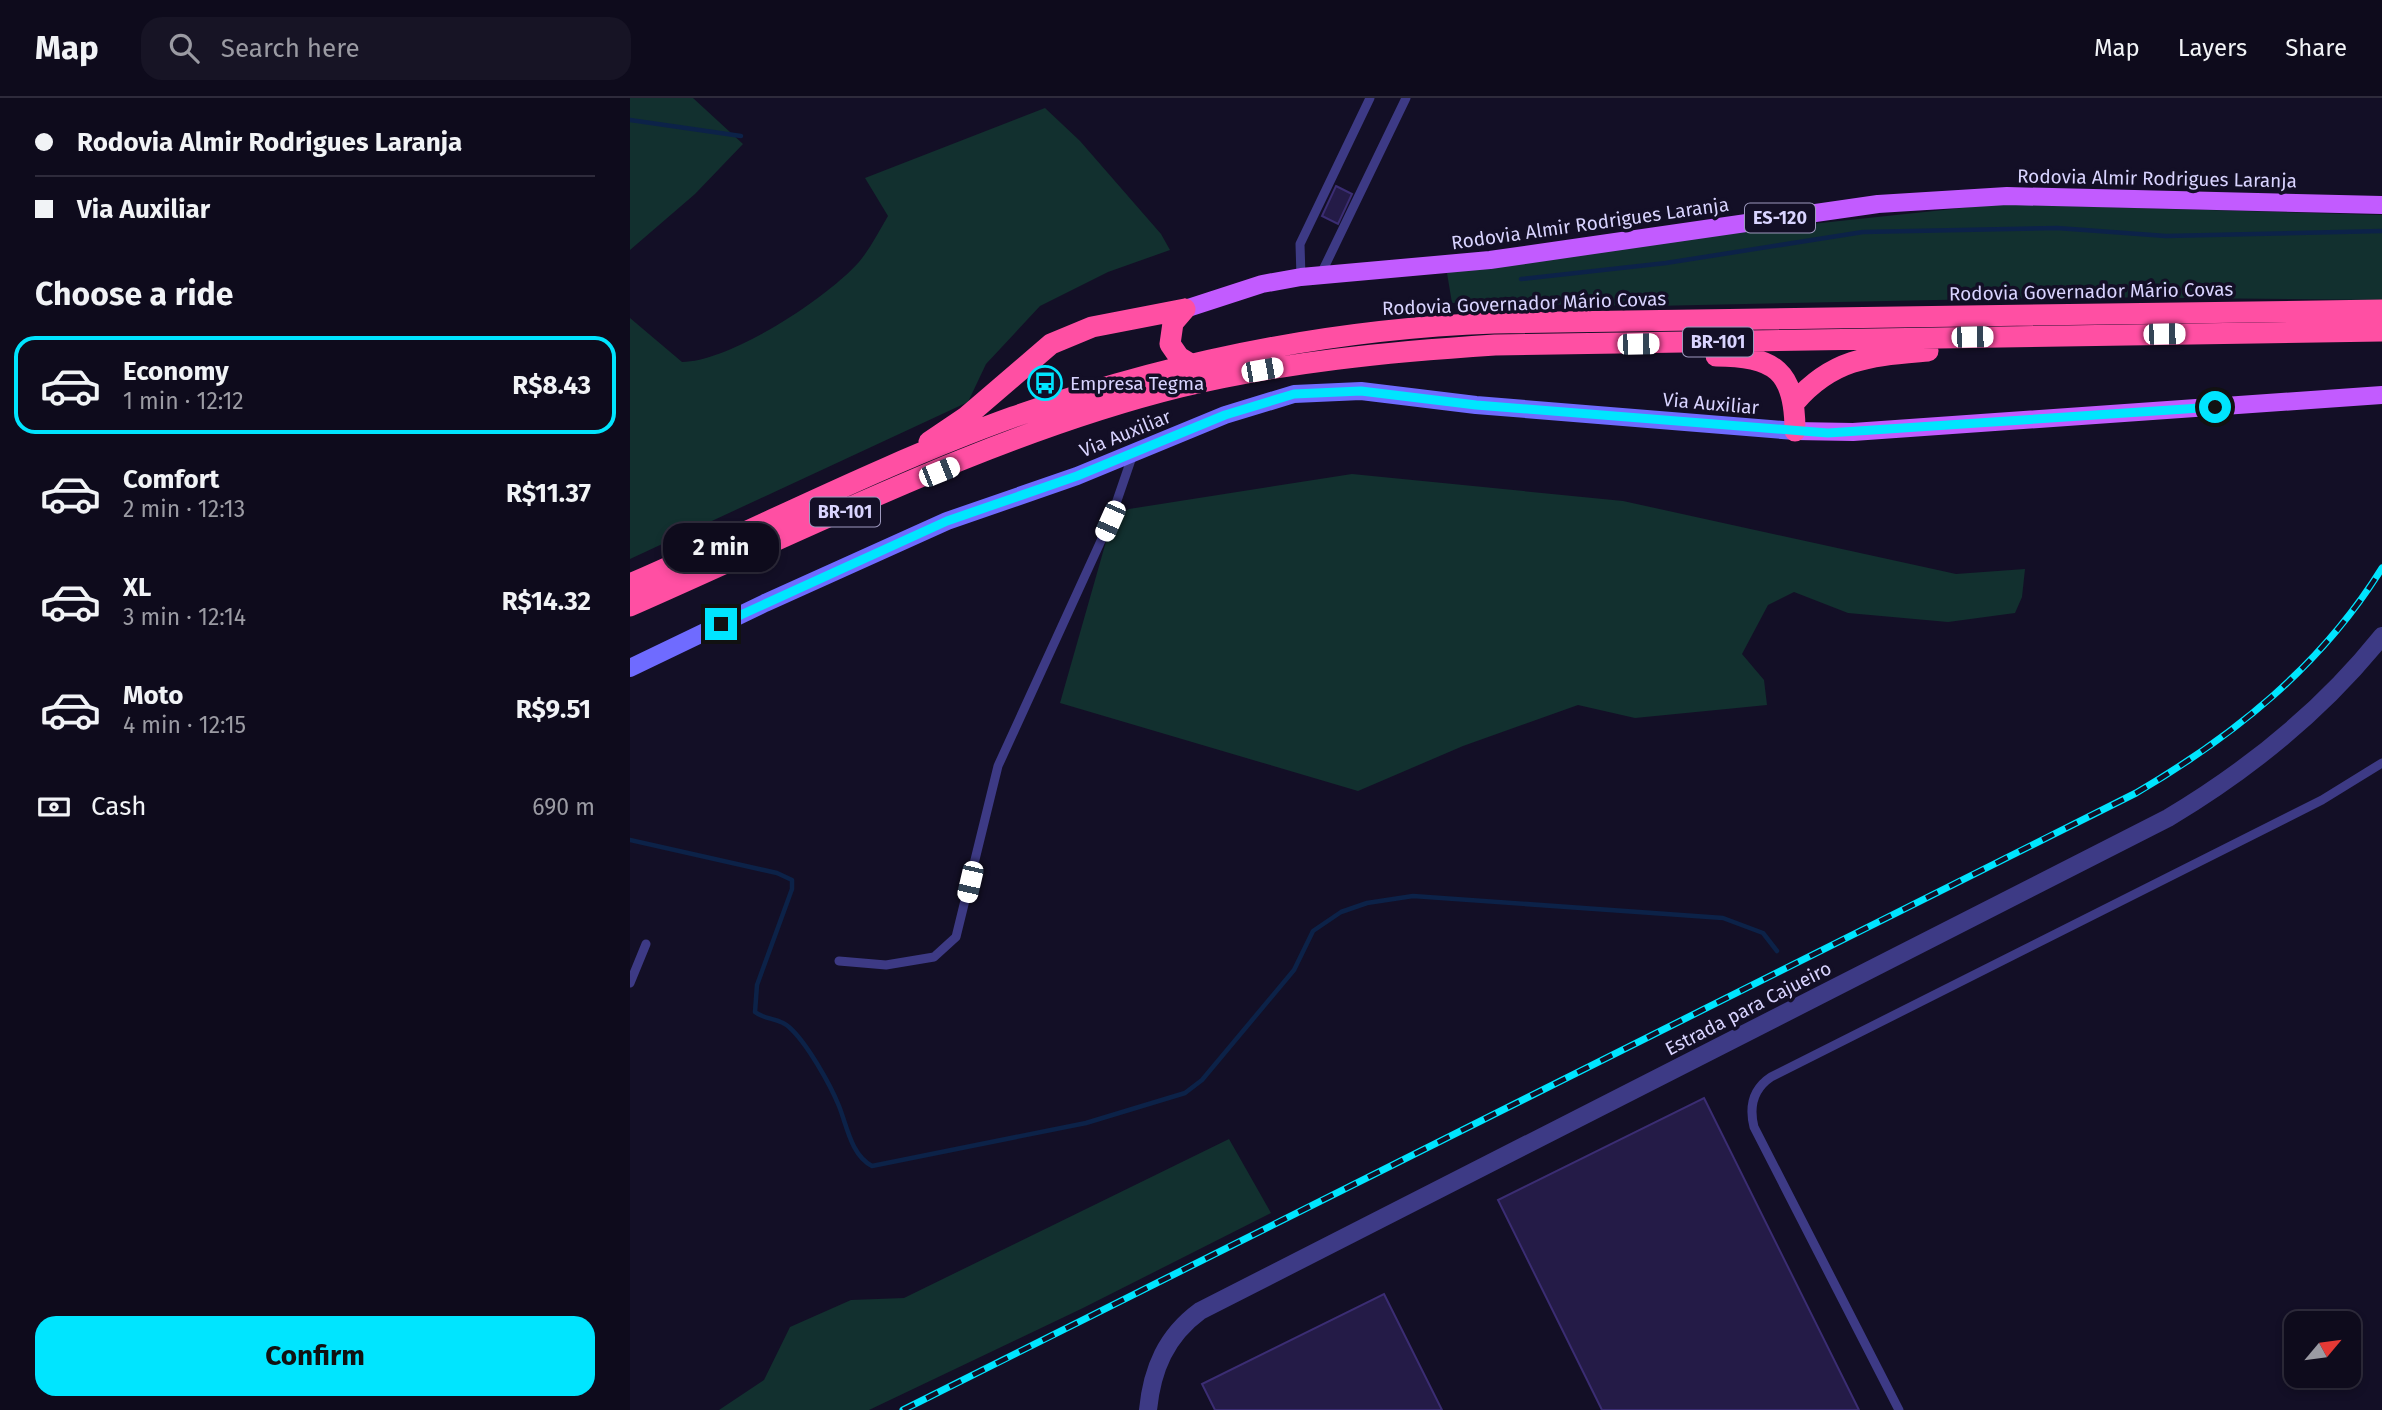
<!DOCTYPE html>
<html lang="en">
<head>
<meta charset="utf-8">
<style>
	body { margin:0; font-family:"Fira Sans",sans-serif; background:#171425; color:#f1f3f6; height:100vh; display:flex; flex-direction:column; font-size:26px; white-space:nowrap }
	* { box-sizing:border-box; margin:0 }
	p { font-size:23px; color:#9b9ba3 }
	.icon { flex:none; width:38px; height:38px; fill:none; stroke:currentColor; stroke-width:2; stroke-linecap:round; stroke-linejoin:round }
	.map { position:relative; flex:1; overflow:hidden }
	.drawer { display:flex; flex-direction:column; background:#0e0b1c; width:630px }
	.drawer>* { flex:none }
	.top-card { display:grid; align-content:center; height:154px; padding:0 35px; background:#0e0b1c }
	.needle { width:46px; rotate:61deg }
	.buttons { position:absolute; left:1654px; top:1213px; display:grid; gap:14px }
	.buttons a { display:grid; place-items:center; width:77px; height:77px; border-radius:14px; background:#0e0b1c; box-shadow:0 4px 10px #0003,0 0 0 2px #2e2b3b; font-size:35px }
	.end { position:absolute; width:32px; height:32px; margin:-16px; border:9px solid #00e5ff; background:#111; box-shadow:0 0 0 4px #111 }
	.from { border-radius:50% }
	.bubble { position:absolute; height:49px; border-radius:21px; background:#0e0b1c; box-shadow:0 4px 10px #0003,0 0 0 2px #2e2b3b; font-size:23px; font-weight:700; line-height:49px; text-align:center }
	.car { position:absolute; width:21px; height:42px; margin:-21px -10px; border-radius:9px; box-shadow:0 0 5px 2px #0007; background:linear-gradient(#fff 24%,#345 0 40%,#fff 0 76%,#345 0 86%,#fff 0) }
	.top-card b { display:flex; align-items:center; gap:24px; height:66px; font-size:26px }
	.top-card b+b { border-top:2px solid #2e2b3b }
	.top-card i { width:18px; height:18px; background:#f1f3f6 }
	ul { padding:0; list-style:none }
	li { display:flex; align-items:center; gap:21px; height:98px; margin:0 14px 10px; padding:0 21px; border:4px solid transparent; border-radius:21px }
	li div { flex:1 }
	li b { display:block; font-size:26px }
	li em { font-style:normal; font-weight:700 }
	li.current { border-color:#00e5ff }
	li>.icon { width:63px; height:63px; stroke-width:1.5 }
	h2 { padding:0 35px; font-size:32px; line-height:84px }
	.pay { display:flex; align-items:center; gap:18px; height:77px; padding:0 35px; font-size:26px }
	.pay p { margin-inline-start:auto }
	.button { display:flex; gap:14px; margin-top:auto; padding:14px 35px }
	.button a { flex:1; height:80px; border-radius:21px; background:#00e5ff; color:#111; font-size:28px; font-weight:700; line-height:80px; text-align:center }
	header { display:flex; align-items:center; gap:42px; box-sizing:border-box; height:98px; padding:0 35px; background:#0e0b1c; border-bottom:2px solid #2e2b3b }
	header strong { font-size:33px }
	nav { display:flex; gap:38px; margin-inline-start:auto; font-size:24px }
	.search { width:490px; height:63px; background:#171425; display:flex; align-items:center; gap:18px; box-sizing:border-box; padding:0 24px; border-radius:21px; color:#9b9ba3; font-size:26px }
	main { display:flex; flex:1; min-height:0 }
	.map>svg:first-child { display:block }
	.green { fill:#12302f }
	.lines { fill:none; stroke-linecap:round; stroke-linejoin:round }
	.stream { stroke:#0c2248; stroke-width:4.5 }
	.building { fill:#241b47; stroke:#3b2d73; stroke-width:2 }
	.lane { stroke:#3d3a85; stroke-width:9 }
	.street { stroke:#3d3a85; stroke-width:18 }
	.secondary { stroke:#6f6bff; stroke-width:18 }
	.primary { stroke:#c25bff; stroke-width:18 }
	.highway { stroke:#ff4fa3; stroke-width:21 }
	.rail-casing { stroke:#00e5ff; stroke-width:7 }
	.rail { stroke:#130f26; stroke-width:4.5; stroke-dasharray:13; stroke-linecap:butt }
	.route { stroke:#00e5ff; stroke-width:9 }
	.labels { text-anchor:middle; stroke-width:7; stroke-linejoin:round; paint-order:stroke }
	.shield { fill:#130f26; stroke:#9e99be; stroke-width:2 }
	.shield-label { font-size:18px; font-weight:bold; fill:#d9d4ff }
	.street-label { font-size:19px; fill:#d9d4ff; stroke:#130f26 }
	.poi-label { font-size:19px; fill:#d9d4ff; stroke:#130f26; text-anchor:start }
</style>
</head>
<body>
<header>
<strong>Map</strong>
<div class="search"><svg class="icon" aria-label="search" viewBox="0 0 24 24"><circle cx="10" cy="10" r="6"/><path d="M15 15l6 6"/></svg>Search here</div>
<nav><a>Map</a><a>Layers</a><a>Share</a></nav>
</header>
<main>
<section class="drawer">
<div class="top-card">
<b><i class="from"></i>Rodovia Almir Rodrigues Laranja</b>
<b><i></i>Via Auxiliar</b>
</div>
<h2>Choose a ride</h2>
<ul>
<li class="current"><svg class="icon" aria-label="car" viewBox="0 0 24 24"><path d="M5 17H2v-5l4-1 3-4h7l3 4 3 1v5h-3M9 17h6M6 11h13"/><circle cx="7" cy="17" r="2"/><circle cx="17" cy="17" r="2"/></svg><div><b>Economy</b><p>1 min · 12:12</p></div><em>R$8.43</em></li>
<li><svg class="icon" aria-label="car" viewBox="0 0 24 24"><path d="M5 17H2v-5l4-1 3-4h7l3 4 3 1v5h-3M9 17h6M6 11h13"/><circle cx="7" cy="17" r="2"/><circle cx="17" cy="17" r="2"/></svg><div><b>Comfort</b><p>2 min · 12:13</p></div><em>R$11.37</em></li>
<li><svg class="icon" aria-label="car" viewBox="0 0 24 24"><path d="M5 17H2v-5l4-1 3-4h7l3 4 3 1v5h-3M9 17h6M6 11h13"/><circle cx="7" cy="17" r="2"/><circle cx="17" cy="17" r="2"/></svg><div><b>XL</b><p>3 min · 12:14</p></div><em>R$14.32</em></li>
<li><svg class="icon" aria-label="car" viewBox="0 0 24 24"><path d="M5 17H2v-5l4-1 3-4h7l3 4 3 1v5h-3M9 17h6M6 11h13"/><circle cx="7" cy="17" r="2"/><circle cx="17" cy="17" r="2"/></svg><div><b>Moto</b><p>4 min · 12:15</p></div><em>R$9.51</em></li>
</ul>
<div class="pay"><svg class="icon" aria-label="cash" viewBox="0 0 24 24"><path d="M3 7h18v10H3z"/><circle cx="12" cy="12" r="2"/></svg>Cash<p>690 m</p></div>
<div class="button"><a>Confirm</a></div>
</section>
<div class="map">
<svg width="1752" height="1312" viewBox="0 0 1752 1312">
	<rect width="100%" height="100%" fill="#130f26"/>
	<path class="green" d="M0,0H63L113,46L65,96L0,152Z
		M415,10L450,43L531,136L540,152L478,174L410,208L356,266L338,304L0,461V220L52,264C101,263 196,201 229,164C240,151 249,133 258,118L235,80Z
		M1370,106L1752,117V202L1447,199L1023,208L822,205L817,175L879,158Z
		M722,376L993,403L1326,476L1395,471L1392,499L1385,515L1318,524L1218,515L1164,494L1138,507L1112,556L1134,582L1137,607L1005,620L948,607L833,648L728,693L430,605L483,419L499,411Z
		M599,1041L641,1115L453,1210L239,1312H89L134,1282L160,1229L221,1202L274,1200Z"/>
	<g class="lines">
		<path class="stream" d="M0,22L111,38
			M891,181L1036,165L1233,134L1427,130L1536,138L1752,133
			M0,742L147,775L162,782V791L127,887L125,914C135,922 150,920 159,929C177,945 200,986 209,1008C217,1028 221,1057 242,1068L456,1025L555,995L572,982L664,872L683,833L711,814L737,805L783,798L1093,820L1133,835L1147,853"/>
	</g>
	<path class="building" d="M706,88L722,96L708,126L692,118Z
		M1074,1000L1229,1312H972L868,1102Z
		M754,1196L812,1312H585L572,1286Z"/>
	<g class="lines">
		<path class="lane" d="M691,176L776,0
			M671,179L670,146L740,0
			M209,863L256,867L304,859L326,839L368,668L480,423L503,356
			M0,885L16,846
			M1269,1312L1124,1029C1119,1009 1123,991 1141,979L1692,702L1752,665"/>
		<path class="street" d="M518,1312C522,1271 536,1238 570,1213L1538,720C1620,671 1692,613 1752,538"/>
		<path class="secondary" d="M0,570L135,505L317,423L447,378L595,317L664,296L731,293L846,307L1165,333"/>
		<path class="primary" d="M555,211L632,186L671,179L860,162L1248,106L1377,98L1752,107
			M1165,333L1223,334L1752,297"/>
		<path class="highway" d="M555,211L543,225L540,246L549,259L562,267
			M1086,258C1145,258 1165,273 1165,333
			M1165,304C1204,259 1242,258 1298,253
			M299,344L336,319L421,246L462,229L555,211
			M0,486C127,431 252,366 383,319C539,264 699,231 864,225L1752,212
			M0,508C176,431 364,335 550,289C654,264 758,254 865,247L1752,233"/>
		<g class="rail-casing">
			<path id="rail" d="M273,1312L1506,695C1605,637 1691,568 1752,470"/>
		</g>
		<use href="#rail" class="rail"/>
	</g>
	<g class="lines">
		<path class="route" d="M91,526L317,423L447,378L595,317L664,296L731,293L846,307L1198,335L1585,309"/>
	</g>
	<defs>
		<g id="bus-ring" transform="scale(1.75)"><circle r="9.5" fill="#130f26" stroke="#00e5ff" stroke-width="1.5"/><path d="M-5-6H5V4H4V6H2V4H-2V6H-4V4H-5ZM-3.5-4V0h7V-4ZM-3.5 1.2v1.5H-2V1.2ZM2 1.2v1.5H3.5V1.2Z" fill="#00e5ff"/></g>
	</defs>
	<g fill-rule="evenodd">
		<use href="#bus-ring" x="415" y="285"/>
	</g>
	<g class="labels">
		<g class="shield">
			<rect x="1115" y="105.5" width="70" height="29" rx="5"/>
			<rect x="1053" y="229.5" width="70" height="29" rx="5"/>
			<rect x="180" y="399.5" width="70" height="29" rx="5"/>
		</g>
		<g class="shield-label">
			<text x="1150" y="126">ES-120</text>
			<text x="1088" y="250">BR-101</text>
			<text x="215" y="420">BR-101</text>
		</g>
		<g class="street-label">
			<text transform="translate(1527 80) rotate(1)" y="7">Rodovia Almir Rodrigues Laranja</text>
			<text transform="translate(960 125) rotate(-8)" y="7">Rodovia Almir Rodrigues Laranja</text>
			<text transform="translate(1461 193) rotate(-1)" y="7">Rodovia Governador Mário Covas</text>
			<text transform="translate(894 205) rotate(-2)" y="7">Rodovia Governador Mário Covas</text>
			<text transform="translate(1081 305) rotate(5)" y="7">Via Auxiliar</text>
			<text transform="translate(495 335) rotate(-22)" y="7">Via Auxiliar</text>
			<text transform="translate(1118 910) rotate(-27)" y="7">Estrada para Cajueiro</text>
		</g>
		<g class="poi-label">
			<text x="440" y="292">Empresa Tegma</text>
		</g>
	</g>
</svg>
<div class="buttons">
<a><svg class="needle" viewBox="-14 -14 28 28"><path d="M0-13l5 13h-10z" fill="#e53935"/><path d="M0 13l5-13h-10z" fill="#9b9ba3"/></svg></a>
</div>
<i class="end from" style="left:1585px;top:309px"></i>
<i class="end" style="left:91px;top:526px"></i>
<div class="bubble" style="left:33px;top:425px;width:116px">2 min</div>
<i class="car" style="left:1534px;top:236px;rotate:89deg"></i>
<i class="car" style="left:1342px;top:239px;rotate:89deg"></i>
<i class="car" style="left:1008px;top:246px;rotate:89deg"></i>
<i class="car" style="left:632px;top:272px;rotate:80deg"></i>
<i class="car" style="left:309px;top:374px;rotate:68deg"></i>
<i class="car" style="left:480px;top:423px;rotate:204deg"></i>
<i class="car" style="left:340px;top:784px;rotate:193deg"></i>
</div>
</main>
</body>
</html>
